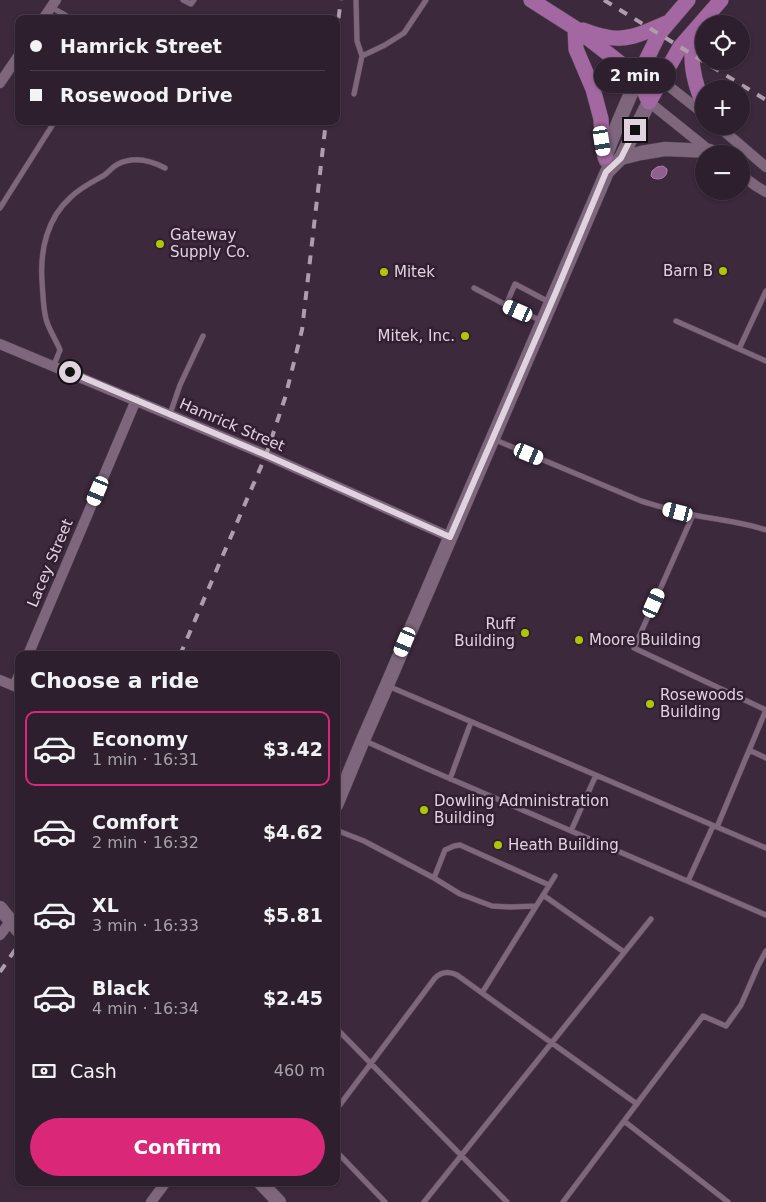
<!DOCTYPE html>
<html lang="en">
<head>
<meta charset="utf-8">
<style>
	body { margin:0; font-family:"DejaVu Sans",sans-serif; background:#392c39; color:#f1f3f6; height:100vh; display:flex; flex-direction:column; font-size:19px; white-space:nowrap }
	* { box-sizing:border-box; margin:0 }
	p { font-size:16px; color:#a7a2aa }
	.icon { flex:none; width:28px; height:28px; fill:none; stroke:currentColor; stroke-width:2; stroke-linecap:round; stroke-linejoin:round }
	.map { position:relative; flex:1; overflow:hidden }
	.details { position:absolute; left:15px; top:651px; width:325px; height:535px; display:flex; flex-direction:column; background:#2d1f2d; border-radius:10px; box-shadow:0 1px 4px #0004,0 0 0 1px #483d49 }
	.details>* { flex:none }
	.hud { position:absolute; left:15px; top:15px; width:325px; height:110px; border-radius:10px; box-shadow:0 1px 4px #0004,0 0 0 1px #483d49; display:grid; align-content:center; height:110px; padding:0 15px; background:#2d1f2d }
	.tools { position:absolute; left:695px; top:15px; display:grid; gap:10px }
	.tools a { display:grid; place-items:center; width:55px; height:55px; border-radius:50%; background:#2d1f2d; box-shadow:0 1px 4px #0004,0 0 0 1px #483d49; font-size:25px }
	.end { position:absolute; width:22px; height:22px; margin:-11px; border:6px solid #e0d3df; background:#111; box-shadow:0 0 0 2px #111 }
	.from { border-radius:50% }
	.bubble { position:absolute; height:35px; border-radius:18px; background:#2d1f2d; box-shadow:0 1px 4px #0004,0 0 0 1px #483d49; font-size:16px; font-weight:700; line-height:35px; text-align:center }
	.car { position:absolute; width:15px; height:30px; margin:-15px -8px; border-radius:6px; box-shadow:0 0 4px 1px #0007; background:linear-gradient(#fff 24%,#345 0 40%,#fff 0 76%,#345 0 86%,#fff 0) }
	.hud b { display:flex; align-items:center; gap:18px; height:48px; font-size:19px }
	.hud b+b { border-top:1px solid #483d49 }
	.hud i { width:12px; height:12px; background:#f1f3f6 }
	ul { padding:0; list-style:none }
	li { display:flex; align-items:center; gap:15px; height:75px; margin:0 10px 8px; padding:0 5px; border:2px solid transparent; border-radius:10px }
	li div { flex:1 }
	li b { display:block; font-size:19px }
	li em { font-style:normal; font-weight:700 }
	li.selected { border-color:#db2777 }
	li>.icon { width:45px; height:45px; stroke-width:1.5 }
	h2 { padding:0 15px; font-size:22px; line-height:60px }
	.pay { display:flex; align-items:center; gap:12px; height:55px; padding:0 15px; font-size:19px }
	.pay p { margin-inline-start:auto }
	.primary-button { display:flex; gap:10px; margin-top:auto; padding:10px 15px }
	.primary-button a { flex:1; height:58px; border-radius:30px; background:#db2777; color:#fff; font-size:20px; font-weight:700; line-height:58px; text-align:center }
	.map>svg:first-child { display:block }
	.water { fill:url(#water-ripples); stroke:#a782a6 }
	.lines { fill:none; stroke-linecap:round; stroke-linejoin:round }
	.lane-casing { stroke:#584757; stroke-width:6 }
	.street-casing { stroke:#584757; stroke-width:11 }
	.secondary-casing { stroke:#584757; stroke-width:15 }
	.primary-casing { stroke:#584757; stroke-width:16 }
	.lane { stroke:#7e677d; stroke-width:5 }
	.street { stroke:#7e677d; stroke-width:10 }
	.secondary { stroke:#7e677d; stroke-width:14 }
	.primary { stroke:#a368a1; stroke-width:15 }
	.rail { stroke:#ad9eac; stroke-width:4; stroke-dasharray:9 9; stroke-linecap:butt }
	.route { stroke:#e0d3df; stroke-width:6 }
	.poi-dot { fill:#aec508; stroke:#321f31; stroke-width:2 }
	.labels { text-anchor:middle; stroke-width:5; stroke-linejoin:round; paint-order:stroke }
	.poi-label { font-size:15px; fill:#e0d3df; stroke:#321f31; text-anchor:start }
	.street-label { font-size:15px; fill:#e0d3df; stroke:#321f31 }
</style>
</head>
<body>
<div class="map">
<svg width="766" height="1202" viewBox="0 0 766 1202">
	<defs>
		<pattern id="water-ripples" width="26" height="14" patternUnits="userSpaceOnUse" patternTransform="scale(1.25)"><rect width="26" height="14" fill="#8f608e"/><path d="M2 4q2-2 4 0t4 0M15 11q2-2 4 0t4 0" fill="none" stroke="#6d516c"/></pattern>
	</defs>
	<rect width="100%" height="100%" fill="#3c293c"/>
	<path class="water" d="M663,166L667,169C668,177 660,181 653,178L651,176L652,171L657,167Z"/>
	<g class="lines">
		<g class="lane-casing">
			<path id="lane" d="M183,0L191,4L194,0
				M51,7L72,19
				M362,56L385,45L404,33L426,0
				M354,94L362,56L357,41L356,0
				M0,208L55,121
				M474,288L506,305L515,284L551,303
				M506,305L542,321
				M676,321L766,361
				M739,349L766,291
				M54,365L60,350C56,340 49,330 46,319C43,307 43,294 42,281C40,250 47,218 71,197C80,188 92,182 103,176C108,173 112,167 118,164C134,156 150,160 165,168
				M170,414L180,385L203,336
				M493,439L641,501C658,506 676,512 694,515C718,520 742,522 766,530
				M693,515L634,648L766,710
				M388,686L766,848
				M363,740L423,767L766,915
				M749,750L766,758
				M450,779L471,722
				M717,827L766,710
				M336,830L364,841L434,878L460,894L492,906L511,907L536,906
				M571,831L596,775
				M434,878L445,850L454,846L460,845L549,885
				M688,881L713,826
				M543,895L624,952
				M482,993L555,876
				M336,1028L507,1202
				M336,1110L435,978C442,971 449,971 457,975L637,1104
				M624,1121L728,1202
				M336,1151L385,1202
				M424,1202L651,919
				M563,1202L703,1016L726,1026L741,1005L758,966L766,951"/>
		</g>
		<g class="street-casing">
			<path id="street" d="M43,19L56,0
				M661,80L704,114
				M0,83L19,55
				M649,102L710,151
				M718,126L766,167
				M741,175L756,186L766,192
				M0,344L266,455L450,537
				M28,655L136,400
				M0,680L19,688
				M14,686L19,675
				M0,935L10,922
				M151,1202L166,1182"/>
		</g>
		<g class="secondary-casing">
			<path id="secondary" d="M621,158L641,153L665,149L710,151
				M606,161L605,157L619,121L638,77
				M336,805L363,740L387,685L607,172L621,158L649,102
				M0,908L19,931
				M260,1182L279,1202"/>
		</g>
		<g class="primary-casing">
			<path id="primary" d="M531,0L575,28L638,77L649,102
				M575,28L576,49L593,89L601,119L602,141L605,157
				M583,30C591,33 599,36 607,37C630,42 649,30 669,22
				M693,32C693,40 692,48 692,56C692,74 697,89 704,106
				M638,77L659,34L688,0
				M649,102L680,47L721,0"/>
		</g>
		<use href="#lane" class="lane"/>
		<use href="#street" class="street"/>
		<use href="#secondary" class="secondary"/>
		<use href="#primary" class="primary"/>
		<path class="rail" d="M604,0L766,100
			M336,36L341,0
			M180,655L266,455L285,398L302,330L326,121
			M0,972L19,944"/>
	</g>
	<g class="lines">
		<path class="route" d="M70,372L266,455L450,537L556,292L606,172L621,158L635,130"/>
	</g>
	<g class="poi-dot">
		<circle cx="160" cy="244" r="5"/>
		<circle cx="723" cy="271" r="5"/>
		<circle cx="384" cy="272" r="5"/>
		<circle cx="465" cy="336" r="5"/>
		<circle cx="525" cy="633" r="5"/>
		<circle cx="579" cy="640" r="5"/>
		<circle cx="650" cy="704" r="5"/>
		<circle cx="424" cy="810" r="5"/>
		<circle cx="498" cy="845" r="5"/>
	</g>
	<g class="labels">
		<g class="poi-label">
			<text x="170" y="240">Gateway<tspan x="170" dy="17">Supply Co.</tspan></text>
			<text x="713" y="276" text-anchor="end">Barn B</text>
			<text x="394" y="277">Mitek</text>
			<text x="455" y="341" text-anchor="end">Mitek, Inc.</text>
			<text x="515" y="629" text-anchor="end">Ruff<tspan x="515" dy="17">Building</tspan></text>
			<text x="589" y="645">Moore Building</text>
			<text x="660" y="700">Rosewoods<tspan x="660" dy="17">Building</tspan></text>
			<text x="434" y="806">Dowling Administration<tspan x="434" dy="17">Building</tspan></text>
			<text x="508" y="850">Heath Building</text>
		</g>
		<g class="street-label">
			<text transform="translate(232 425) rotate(23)" y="5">Hamrick Street</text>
			<text transform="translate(50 563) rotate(-67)" y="5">Lacey Street</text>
		</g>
	</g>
</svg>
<div class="tools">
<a><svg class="icon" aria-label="locate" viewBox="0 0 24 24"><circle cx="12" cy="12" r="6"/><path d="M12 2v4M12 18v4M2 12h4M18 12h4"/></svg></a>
<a>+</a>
<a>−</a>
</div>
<i class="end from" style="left:70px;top:372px"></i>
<i class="end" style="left:635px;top:130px"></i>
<div class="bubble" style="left:594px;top:58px;width:82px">2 min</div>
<i class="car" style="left:602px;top:141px;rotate:171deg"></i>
<i class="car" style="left:518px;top:311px;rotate:294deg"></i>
<i class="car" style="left:529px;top:454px;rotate:113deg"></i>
<i class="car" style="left:98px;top:491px;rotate:203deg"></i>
<i class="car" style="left:678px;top:512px;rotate:284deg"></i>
<i class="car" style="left:654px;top:603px;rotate:24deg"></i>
<i class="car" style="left:405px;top:642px;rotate:203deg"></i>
<div class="hud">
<b><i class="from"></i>Hamrick Street</b>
<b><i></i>Rosewood Drive</b>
</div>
<section class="details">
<h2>Choose a ride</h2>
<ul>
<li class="selected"><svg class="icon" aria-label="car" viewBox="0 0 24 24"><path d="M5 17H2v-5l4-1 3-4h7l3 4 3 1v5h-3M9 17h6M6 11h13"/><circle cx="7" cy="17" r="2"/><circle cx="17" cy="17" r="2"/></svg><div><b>Economy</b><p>1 min · 16:31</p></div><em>$3.42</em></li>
<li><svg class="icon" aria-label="car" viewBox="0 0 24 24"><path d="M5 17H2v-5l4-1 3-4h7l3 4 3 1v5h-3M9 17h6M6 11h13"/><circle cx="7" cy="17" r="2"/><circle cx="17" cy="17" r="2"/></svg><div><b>Comfort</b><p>2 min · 16:32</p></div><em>$4.62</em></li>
<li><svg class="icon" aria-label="car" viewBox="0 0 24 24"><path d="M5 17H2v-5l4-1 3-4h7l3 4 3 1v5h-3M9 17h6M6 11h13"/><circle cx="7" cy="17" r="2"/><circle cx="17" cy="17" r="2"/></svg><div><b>XL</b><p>3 min · 16:33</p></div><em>$5.81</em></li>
<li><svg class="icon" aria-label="car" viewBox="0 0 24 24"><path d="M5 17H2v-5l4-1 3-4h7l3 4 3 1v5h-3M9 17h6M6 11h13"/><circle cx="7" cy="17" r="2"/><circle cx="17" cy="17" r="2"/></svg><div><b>Black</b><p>4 min · 16:34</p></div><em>$2.45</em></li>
</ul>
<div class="pay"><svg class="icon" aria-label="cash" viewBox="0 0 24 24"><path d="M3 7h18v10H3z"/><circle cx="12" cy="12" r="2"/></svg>Cash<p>460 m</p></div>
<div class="primary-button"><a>Confirm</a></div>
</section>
</div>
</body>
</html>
